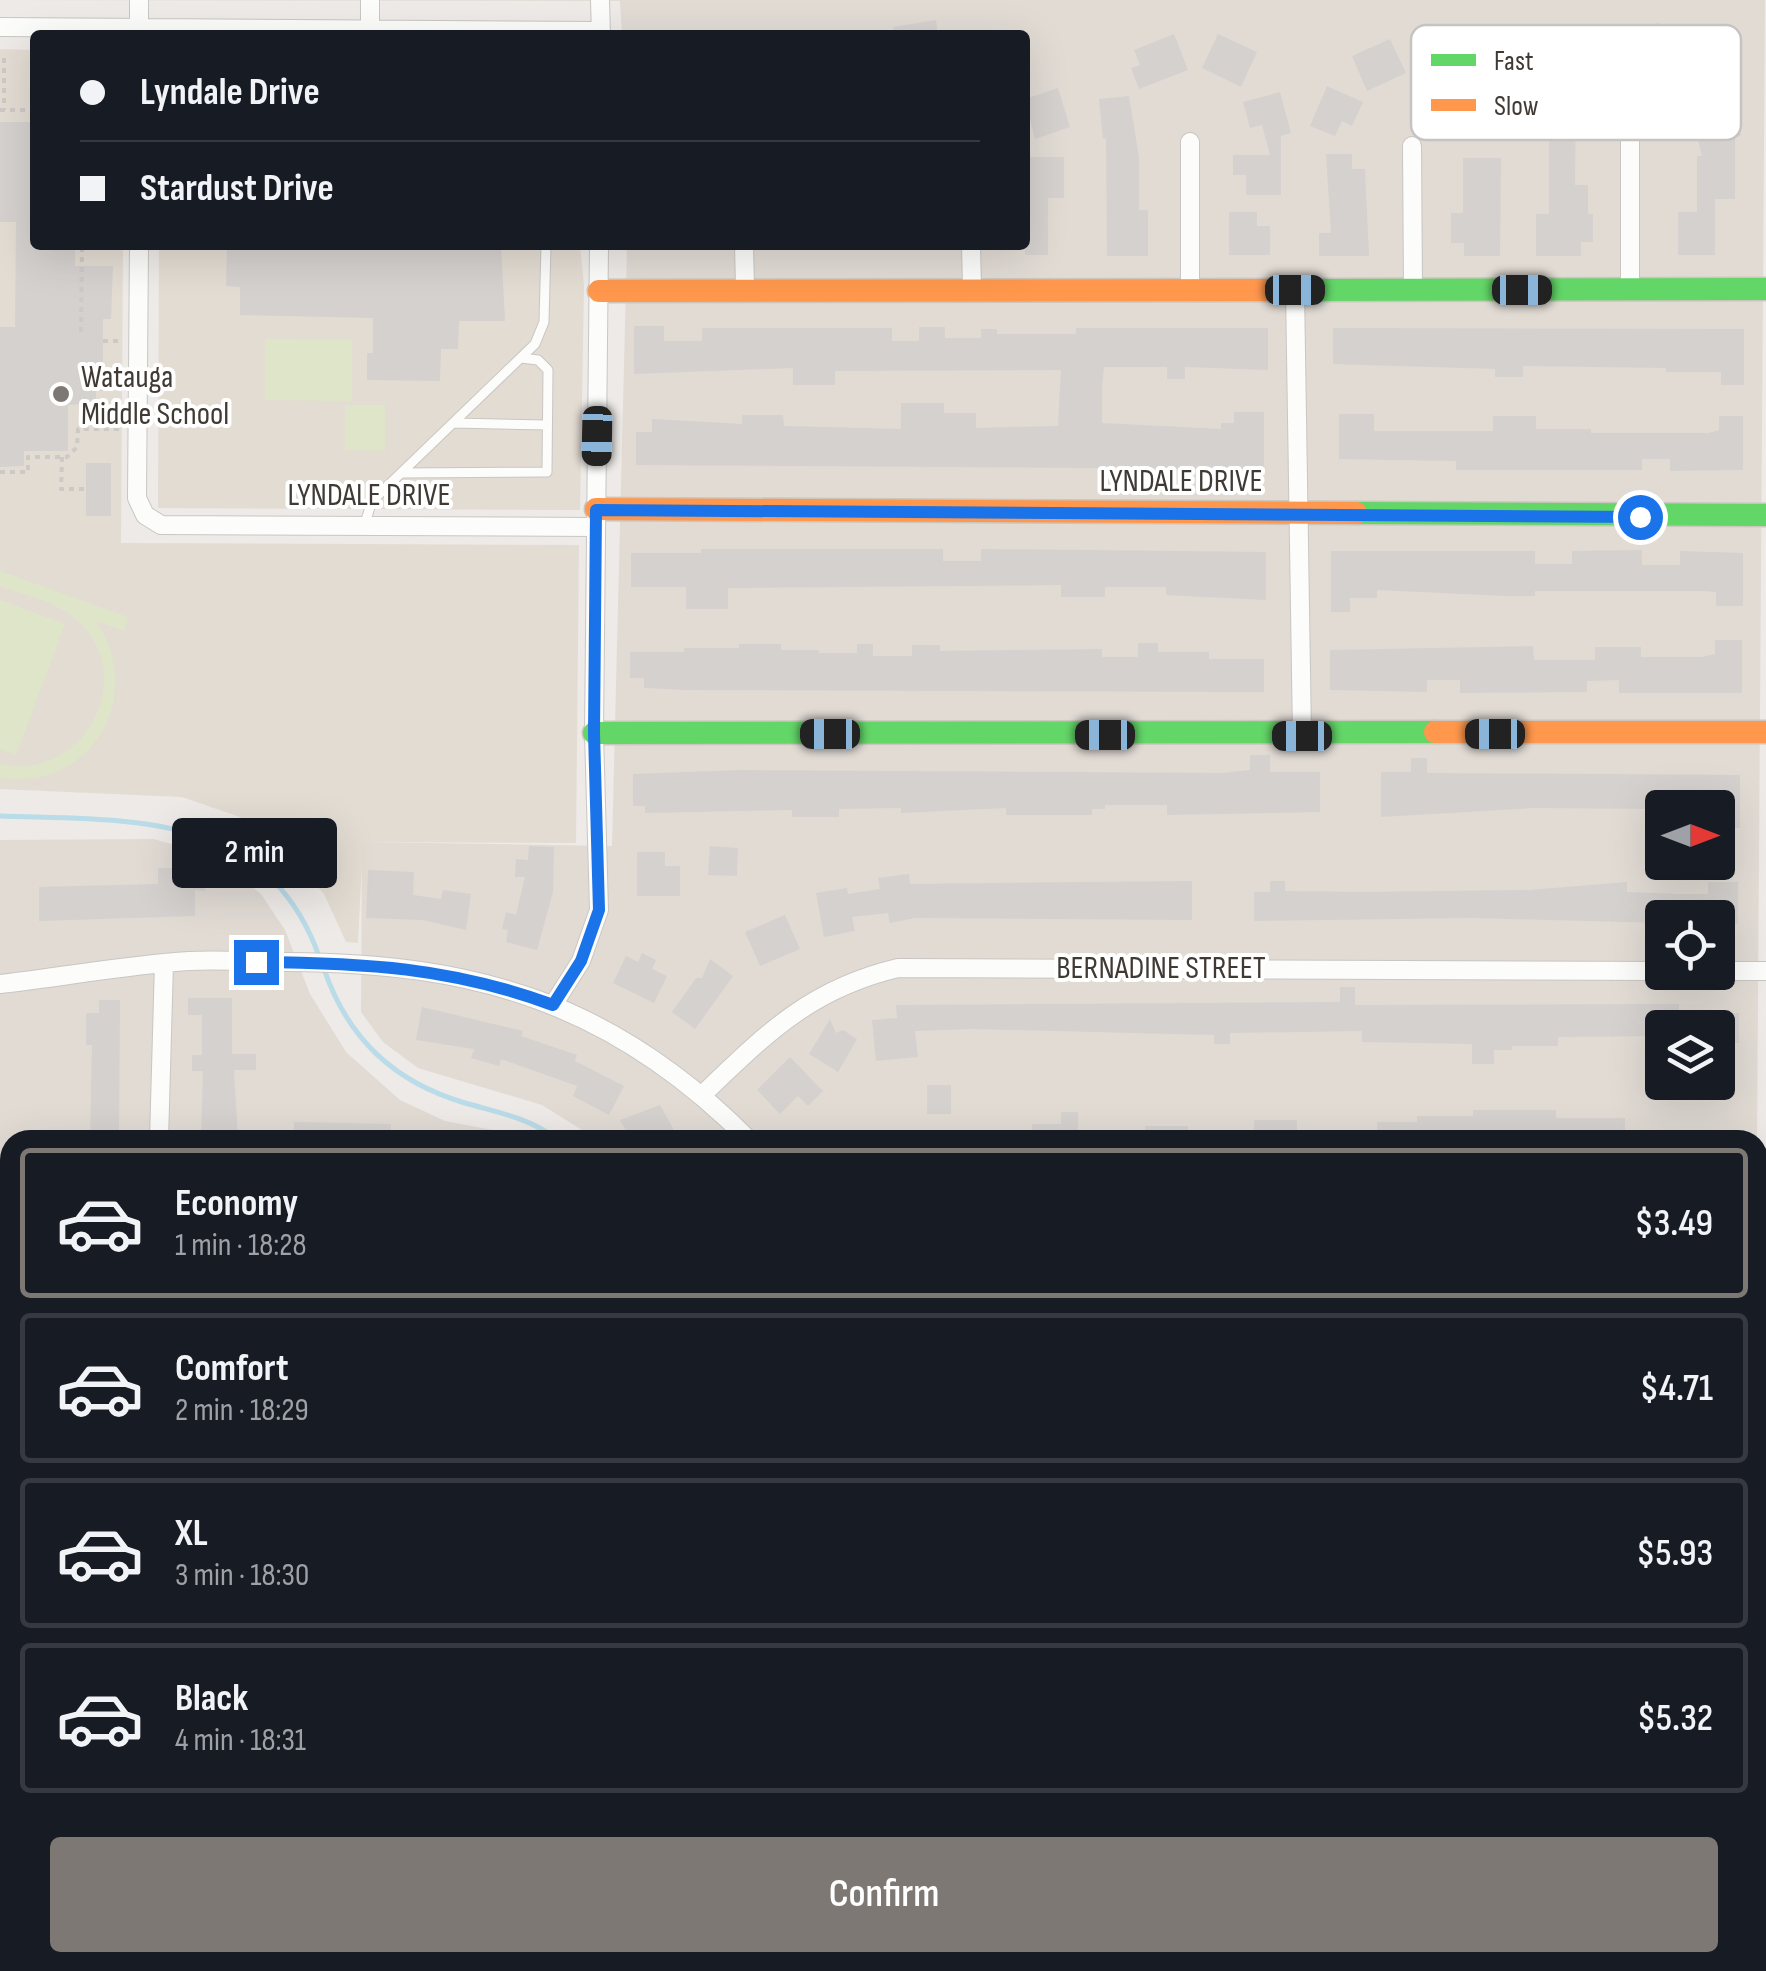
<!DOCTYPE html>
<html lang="en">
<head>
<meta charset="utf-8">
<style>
	body { margin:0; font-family:"Sofia Sans Condensed",sans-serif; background:#20242c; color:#f1f3f6; height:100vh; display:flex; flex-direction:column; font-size:38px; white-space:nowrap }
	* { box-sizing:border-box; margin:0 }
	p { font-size:32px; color:#9ea1a6 }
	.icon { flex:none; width:55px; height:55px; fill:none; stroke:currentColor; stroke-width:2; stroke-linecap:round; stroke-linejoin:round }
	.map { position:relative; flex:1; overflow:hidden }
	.drawer { position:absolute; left:0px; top:1130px; width:1768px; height:842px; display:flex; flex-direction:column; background:#171b24; border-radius:30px 30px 0 0; box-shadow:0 10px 40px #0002 }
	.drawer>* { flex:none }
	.hud { position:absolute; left:30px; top:30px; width:1000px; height:220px; border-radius:10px; box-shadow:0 10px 40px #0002; display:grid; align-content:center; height:220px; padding:0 50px; background:#171b24 }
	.needle { width:65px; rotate:90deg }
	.controls { position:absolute; left:1645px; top:790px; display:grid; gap:20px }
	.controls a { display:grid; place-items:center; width:90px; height:90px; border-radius:10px; background:#171b24; box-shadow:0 10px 40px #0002; font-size:50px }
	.end { position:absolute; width:45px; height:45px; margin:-22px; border:12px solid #1a73e8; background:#fff; box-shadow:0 0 0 5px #fff }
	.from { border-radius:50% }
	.bubble { position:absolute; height:70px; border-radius:10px; background:#171b24; box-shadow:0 10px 40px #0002; font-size:32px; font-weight:600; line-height:70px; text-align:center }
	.car { position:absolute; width:30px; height:60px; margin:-30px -15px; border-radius:12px; box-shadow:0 0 8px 2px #0007; background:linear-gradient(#222 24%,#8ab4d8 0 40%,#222 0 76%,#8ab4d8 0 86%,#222 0) }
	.hud b { display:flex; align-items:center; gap:35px; height:95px; font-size:38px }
	.hud b+b { border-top:2px solid #363941 }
	.hud i { width:25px; height:25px; background:#f1f3f6 }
	ul { padding:18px 0 0; list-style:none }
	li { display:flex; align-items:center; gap:30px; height:150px; margin:0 20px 15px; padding:0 30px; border:5px solid #363941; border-radius:10px }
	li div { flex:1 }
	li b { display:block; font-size:38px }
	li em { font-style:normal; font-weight:600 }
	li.active { border-color:#7d7873 }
	li>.icon { width:90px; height:90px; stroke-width:1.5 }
	.cta { display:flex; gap:20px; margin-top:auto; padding:20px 50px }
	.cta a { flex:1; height:115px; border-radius:10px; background:#7d7873; color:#fff; font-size:40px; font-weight:600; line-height:115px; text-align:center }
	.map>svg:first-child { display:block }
	.residential { fill:#e1dbd4; fill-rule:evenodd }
	.education { fill:#e3dcd3 }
	.green { fill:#dee5c9 }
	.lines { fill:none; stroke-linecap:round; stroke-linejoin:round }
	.stream { stroke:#badbe8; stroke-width:5 }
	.building { fill:#d5d1ce }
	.lane-casing { stroke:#c9c6c3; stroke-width:11 }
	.street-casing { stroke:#c9c6c3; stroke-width:20 }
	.fast-casing { stroke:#ccc6be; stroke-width:25 }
	.slow-casing { stroke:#ccc6be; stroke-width:25 }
	.path { stroke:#ccc9c6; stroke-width:4; stroke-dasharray:5 5; stroke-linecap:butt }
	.lane { stroke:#fcfcfb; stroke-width:9 }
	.street { stroke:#fcfcfb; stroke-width:18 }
	.fast { stroke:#63d668; stroke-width:22 }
	.slow { stroke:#ff974d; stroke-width:22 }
	.route { stroke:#1a73e8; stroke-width:12 }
	.poi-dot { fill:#7d7873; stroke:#fff; stroke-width:4 }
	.labels { text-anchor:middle; stroke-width:8; stroke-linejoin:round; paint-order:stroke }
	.poi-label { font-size:32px; fill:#413a34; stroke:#fff; text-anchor:start }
	.street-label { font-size:32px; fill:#413a34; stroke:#fff }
	.key { fill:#fff; stroke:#c6c4c2; stroke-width:2.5 }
	.key-label { font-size:28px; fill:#413a34 }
</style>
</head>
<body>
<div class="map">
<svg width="1766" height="1971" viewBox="0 0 1766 1971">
	<rect width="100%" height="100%" fill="#edeae7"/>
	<path class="residential" d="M0,0H1765L1757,1140H598L542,1105L418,1068L383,1042L361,1012L362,842L612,846L627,245H1025V35H622L620,1ZM1662,808H1718V862H1662ZM1662,918H1718V972H1662ZM1662,1028H1718V1082H1662Z
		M153,839L213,855L261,894L285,930L310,994L346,1052L400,1100L445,1121L498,1131L516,1140H10V1962H1746V1971H0V840Z"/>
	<path class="education" d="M0,49L35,50V245H123L121,543L579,545L576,843L363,842L358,943L346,942L324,894L290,855L240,817L182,797L0,789Z
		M159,245H580L584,286L580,510L158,508Z"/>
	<path class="green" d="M265,339L352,340V401L265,400Z
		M345,405H385V451L345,450Z
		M0,571L128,617L124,631L96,621C147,696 91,792 0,778V764C82,783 141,678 77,620C57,602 25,595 0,586Z
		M0,600L65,624L16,755L0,749Z"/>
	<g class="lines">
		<path class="stream" d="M0,816C130,821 268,809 320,959
			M324,969C348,1039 394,1082 465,1103C500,1113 530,1118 558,1140
			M1758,1345H1766"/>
	</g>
	<path class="building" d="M936,20L938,35H894L893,27Z
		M1656,23L1683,31L1680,42L1697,47L1688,78L1672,73L1669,85L1638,76H1581V33H1653Z
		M1174,34L1188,70L1139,89L1131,68L1140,65L1134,50Z
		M1218,34L1257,52L1241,87L1202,68Z
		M1390,39L1406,73L1367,91L1352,56Z
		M1327,86L1363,102L1352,126L1342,121L1335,136L1310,126Z
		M1058,88L1070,127L1035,139L1025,99Z
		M1280,92L1291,133L1281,136V195H1246V175H1233V155H1270L1262,125L1250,128L1243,102Z
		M1730,94L1741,136L1735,137V199H1715V255H1678V212H1697V156H1702L1689,104Z
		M1129,96L1139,157V210H1148V256H1107L1106,138L1103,139L1099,99Z
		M1531,97H1576L1575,185H1588V214H1593V242H1581V256H1536V214H1549V139L1531,138Z
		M0,122H35V245H75V266H113L111,319H103V391H96V403L68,405V451H24V466L0,467V327H15L16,222H0Z
		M1326,154H1352V169H1365L1369,256H1319V233H1331Z
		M1025,157H1064V198H1048V255H1025Z
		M1463,158H1501L1500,256H1464V243H1451V213H1463Z
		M1229,212H1257V226H1270V255H1229Z
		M227,245H501L505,321H459L458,349H441L440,381L367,380V353H373V318L240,315V287L226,286Z
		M634,326H664V341H702V328H892V341H919V327H945V338H981V329H997V334H1076V328H1268V370L1185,367V379H1167V367H1104L1102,387V423L1221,429V423H1234V412H1264V469L636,465V432H652V419L742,424V415H783L784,426L901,429V403H944V413H976V428L1058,426L1061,370L835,371V385H793V368L634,374Z
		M1333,328L1744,329V385H1721V372H1666V368L1523,366V377H1495V369L1333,364Z
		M1339,414H1374V431H1493V416H1536V429H1591V433H1709L1719,430V416H1743V470L1670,471V459H1642V470H1456V461L1339,459Z
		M86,463H111V516H86Z
		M701,549H943V561H981V549L1266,552V600L1166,595V587H1105V597H1061V585L728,588V609H686V587H631V553H701Z
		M1642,550V565H1680V551L1743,553V606H1716V592L1703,591H1535V596H1505L1377,590V598H1350V612H1331V551H1535V564H1572V551Z
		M1715,640H1742V693H1619V680L1587,681V692L1460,693V680H1427V692L1330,690V650L1533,646L1534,660H1595V647H1641V657H1702L1715,654Z
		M1138,643H1158V652H1209V659H1264V692L684,690L644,688V678H630V652H684V648H739V644H781V650H819V653H857V644H873V656H912V645H940V651L1102,649V657H1138Z
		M1250,755H1270V772H1320V812L1167,815V805H1105V809H1092V815H1006V808L901,813V808L839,809V817H792V810L645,813V806H633V774L741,770L1223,773L1250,770Z
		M1411,758H1427V773L1740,775V828H1718V808H1704V802L1665,803L1662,809L1533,808L1381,817V772H1411Z
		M529,846L554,847L553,892L537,950L506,942L508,930L502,929L506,912L516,915L525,877H515L516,859L528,860Z
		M710,846L738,848L737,876L708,875Z
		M637,852H665V866H680V896H637Z
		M158,868H205V891L195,890V916L39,921V887L158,884Z
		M368,870L414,872L413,895L441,899L443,890L471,894L466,930L423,920L366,918Z
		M909,874L910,884L1192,881V920L915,918L890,923L888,913L852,917L855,931L824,937L816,893L847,888L848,894L880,889L878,878Z
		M1270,881H1285V891L1363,892L1529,890L1627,882V892L1681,894H1708V882H1738V924H1718V918H1662V923L1472,918L1254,921V892H1270Z
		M785,915L800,949L760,966L745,932Z
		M642,953L656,960L652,969L667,976L654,1003L613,983L626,956L638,962Z
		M710,959L733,976L695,1029L672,1012L696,978H702Z
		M1340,987H1355V1005L1679,1004V1013H1739V1043H1718V1028H1662V1036L1558,1037V1046H1512V1050H1494V1064H1472V1044L1362,1042V1031L1230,1033V1044H1214V1035L972,1029L915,1031L918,1057L876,1061L872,1020L897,1018L896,1005L1340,1002Z
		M188,998H232V1054H256V1070H234L238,1139L201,1140L203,1071H192V1055H202V1015H188Z
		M99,1000H120L119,1140H90L92,1045H86V1013H99Z
		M422,1007L523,1031L521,1036L577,1055L575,1061L624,1086L609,1115L573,1096L577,1086L501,1059L499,1066L471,1058L474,1049L416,1040Z
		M830,1019L836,1033L843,1030L857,1039L838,1072L809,1054Z
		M790,1057L823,1091L808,1106L798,1096L780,1114L757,1090Z
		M927,1085H951V1114H927Z
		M660,1105L676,1134L665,1140H631L620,1120Z
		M1473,1110H1556V1118H1625V1140H1377V1122H1417V1116H1473Z
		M1061,1112H1078V1140H1032V1124H1061Z
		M1254,1120H1297V1140H1254Z
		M294,1122L391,1124V1140H294Z
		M1145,1126H1188V1140H1145Z"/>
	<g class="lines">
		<g class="lane-casing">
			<path id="lane" d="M454,423L547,425
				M402,473L547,472L548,370L538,360L521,358
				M364,526L372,501L535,344L544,322L546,245"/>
		</g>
		<g class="street-casing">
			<path id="street" d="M600,0L601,35
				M0,27L601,31
				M370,31V0
				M139,34V0
				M1190,142V290
				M1630,142V290
				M1412,146L1413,290
				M139,245L137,498L145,515L161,525L596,527
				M744,245L745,287
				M971,245L972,288
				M1295,290L1302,735
				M1718,971H1766
				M0,984C63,977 125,965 189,961C222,959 255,962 288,962C476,963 613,1003 749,1140
				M553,1005L581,961L599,910L594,733L599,245
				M701,1096C765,1035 809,989 898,968L1662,971
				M159,1140L164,963
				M1758,1208H1766
				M1758,1482H1766
				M1758,1741H1766
				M0,1818L10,1837
				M83,1962L94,1971
				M644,1962L668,1970L722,1962
				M871,1962L880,1971
				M1171,1962L1172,1971
				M110,1971L116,1962
				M428,1971L433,1962"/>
		</g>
		<g class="fast-casing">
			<path id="fast" d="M1303,290L1766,289
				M1356,513L1766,515
				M594,733L1435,732"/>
		</g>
		<g class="slow-casing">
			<path id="slow" d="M599,291L1303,290
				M596,509L1356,513
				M1435,732H1766
				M1765,1971L1766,1932"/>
		</g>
		<path class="path" d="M4,58V110
			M0,110H35
			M81,332L82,245
			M103,341H120
			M62,457L61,489H86
			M0,472H28V457H67L77,447L78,429H119"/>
		<use href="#lane" class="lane"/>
		<use href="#street" class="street"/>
		<use href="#fast" class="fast"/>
		<use href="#slow" class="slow"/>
	</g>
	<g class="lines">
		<path class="route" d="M256,962C364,963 450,967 553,1005L581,961L599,910L594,733L596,510L1640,517"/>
	</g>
	<circle class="poi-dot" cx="61" cy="394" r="10"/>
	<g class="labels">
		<g class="poi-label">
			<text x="81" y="387">Watauga<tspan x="81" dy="37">Middle School</tspan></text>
		</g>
		<g class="street-label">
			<text x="1181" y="491">LYNDALE DRIVE</text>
			<text x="369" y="505">LYNDALE DRIVE</text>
			<text x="1161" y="978">BERNADINE STREET</text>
		</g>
	</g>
	<rect x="1411" y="25" width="330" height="115" rx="15" class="key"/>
	<rect x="1431" y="54" width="45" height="12" fill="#63d668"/>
	<rect x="1431" y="99" width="45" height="12" fill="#ff974d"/>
	<g class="key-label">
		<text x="1494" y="70">Fast</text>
		<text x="1494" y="115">Slow</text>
	</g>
</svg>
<div class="controls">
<a><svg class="needle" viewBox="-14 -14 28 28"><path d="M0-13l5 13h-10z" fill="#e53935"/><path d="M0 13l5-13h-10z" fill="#9ea1a6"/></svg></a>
<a><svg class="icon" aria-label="locate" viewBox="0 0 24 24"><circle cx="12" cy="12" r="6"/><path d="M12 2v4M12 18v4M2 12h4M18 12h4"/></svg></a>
<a><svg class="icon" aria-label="layers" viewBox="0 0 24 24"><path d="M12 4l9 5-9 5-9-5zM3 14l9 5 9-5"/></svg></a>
</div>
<i class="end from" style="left:1640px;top:517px"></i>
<i class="end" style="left:256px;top:962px"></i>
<div class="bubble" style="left:172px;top:818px;width:165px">2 min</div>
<i class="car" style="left:1295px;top:290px;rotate:90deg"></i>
<i class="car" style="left:1522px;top:290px;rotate:90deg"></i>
<i class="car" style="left:597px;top:436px;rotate:181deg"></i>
<i class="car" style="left:830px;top:734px;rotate:270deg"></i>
<i class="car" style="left:1495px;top:734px;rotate:270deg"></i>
<i class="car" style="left:1105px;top:735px;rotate:270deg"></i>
<i class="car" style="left:1302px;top:736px;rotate:270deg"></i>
<div class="hud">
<b><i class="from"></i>Lyndale Drive</b>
<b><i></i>Stardust Drive</b>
</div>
<section class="drawer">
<ul>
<li class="active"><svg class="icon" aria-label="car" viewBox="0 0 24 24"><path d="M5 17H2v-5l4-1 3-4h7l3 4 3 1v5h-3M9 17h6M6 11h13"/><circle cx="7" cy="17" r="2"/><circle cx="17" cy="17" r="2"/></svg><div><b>Economy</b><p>1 min · 18:28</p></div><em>$3.49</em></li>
<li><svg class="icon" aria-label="car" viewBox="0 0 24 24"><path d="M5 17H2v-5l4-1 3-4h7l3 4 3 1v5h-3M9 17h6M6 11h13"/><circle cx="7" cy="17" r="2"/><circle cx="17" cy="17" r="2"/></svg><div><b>Comfort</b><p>2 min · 18:29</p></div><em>$4.71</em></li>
<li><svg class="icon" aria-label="car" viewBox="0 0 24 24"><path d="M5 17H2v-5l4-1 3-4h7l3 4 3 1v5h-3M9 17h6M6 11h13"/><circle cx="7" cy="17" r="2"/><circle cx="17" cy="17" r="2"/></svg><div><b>XL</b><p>3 min · 18:30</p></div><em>$5.93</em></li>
<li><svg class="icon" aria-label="car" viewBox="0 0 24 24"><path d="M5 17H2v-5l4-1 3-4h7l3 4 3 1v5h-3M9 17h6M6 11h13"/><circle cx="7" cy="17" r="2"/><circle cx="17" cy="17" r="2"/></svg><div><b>Black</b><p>4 min · 18:31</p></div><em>$5.32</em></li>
</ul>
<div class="cta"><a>Confirm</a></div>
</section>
</div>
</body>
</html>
